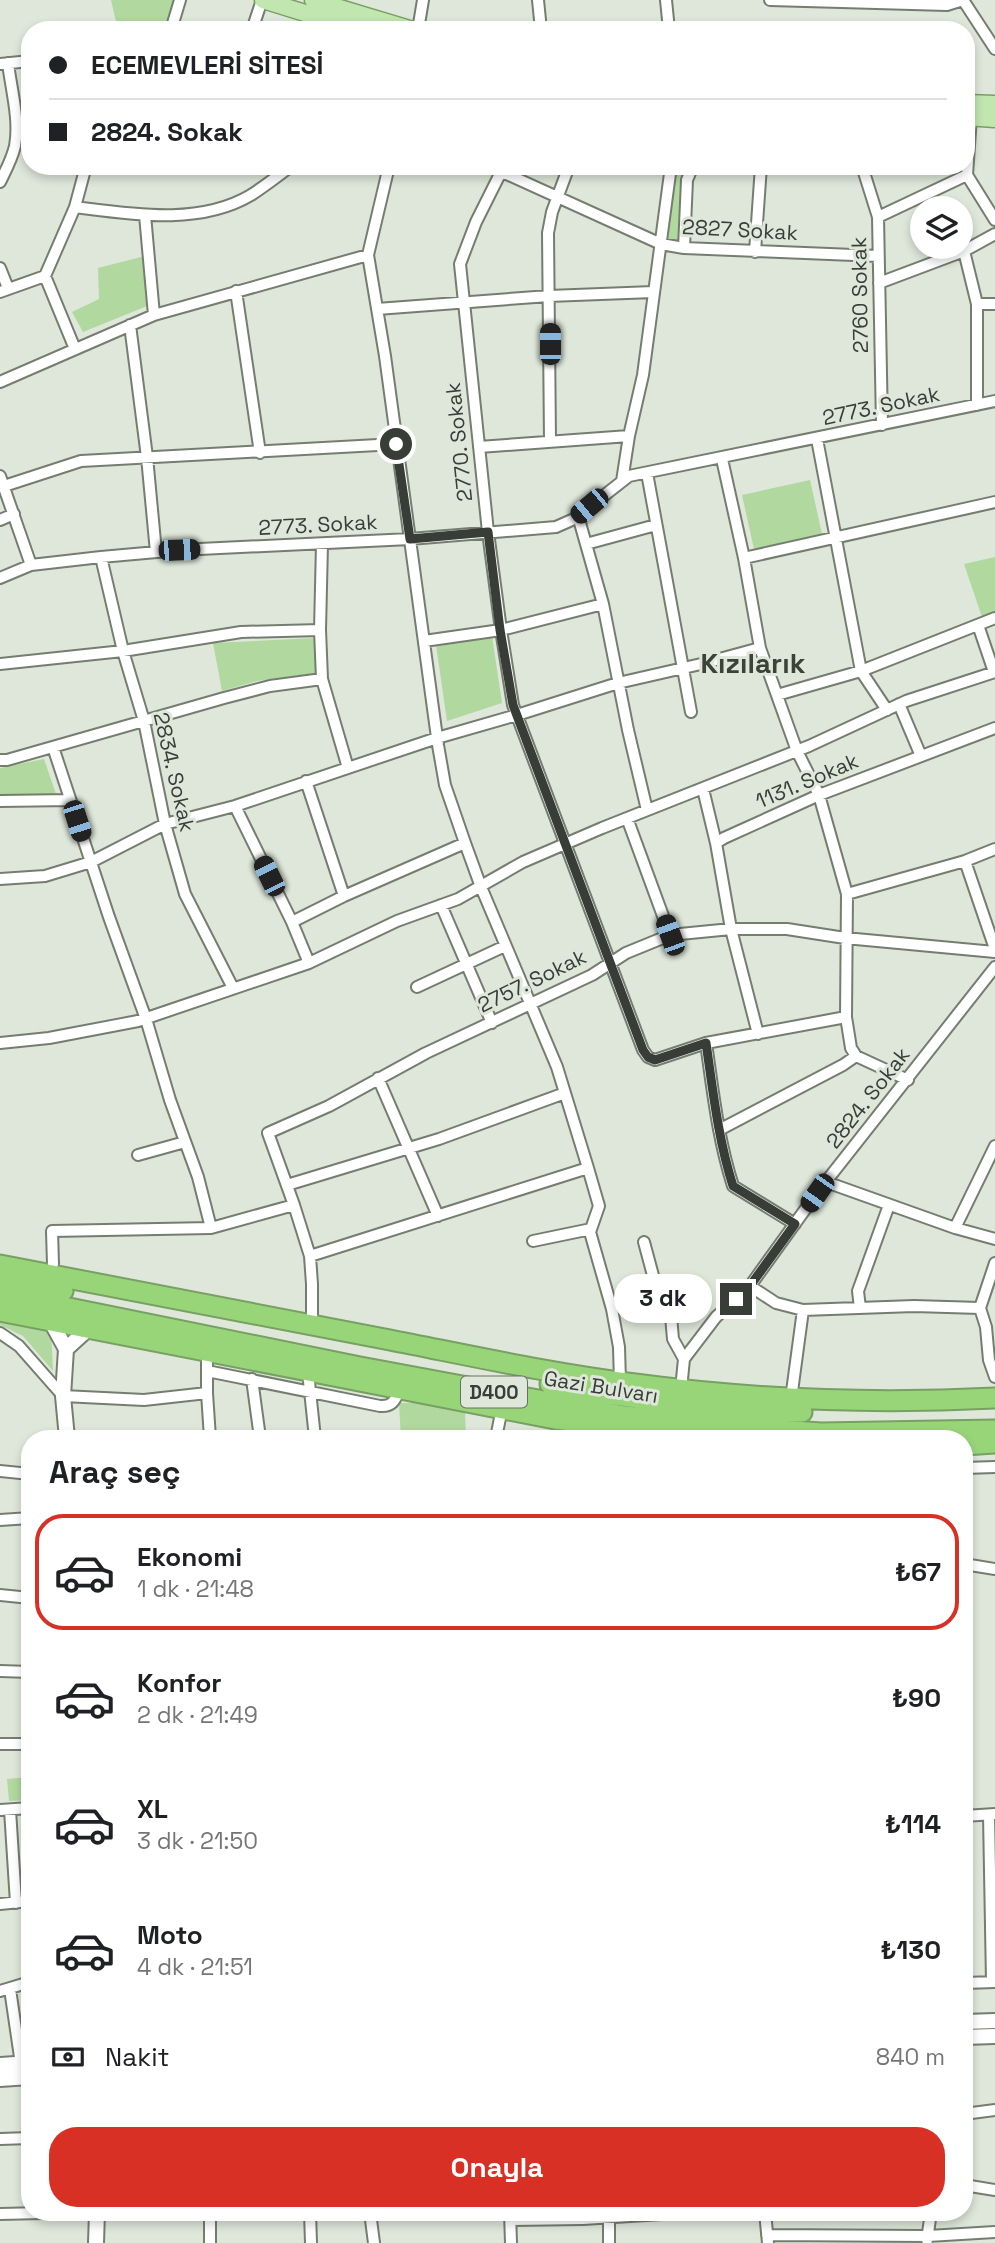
<!DOCTYPE html>
<html lang="tr">
<head>
<meta charset="utf-8">
<style>
	body { margin:0; font-family:"Space Grotesk",sans-serif; background:#f6f6f6; color:#202124; height:100vh; display:flex; flex-direction:column; font-size:26px; white-space:nowrap }
	* { box-sizing:border-box; margin:0 }
	p { font-size:23px; color:#757577 }
	.icon { flex:none; width:38px; height:38px; fill:none; stroke:currentColor; stroke-width:2; stroke-linecap:round; stroke-linejoin:round }
	.map { position:relative; flex:1; overflow:hidden }
	.panel { position:absolute; left:21px; top:1430px; width:952px; height:791px; display:flex; flex-direction:column; background:#fff; border-radius:28px; box-shadow:0 4px 10px #0003 }
	.panel>* { flex:none }
	.banner { position:absolute; left:21px; top:21px; width:954px; height:154px; border-radius:28px; box-shadow:0 4px 10px #0003; display:grid; align-content:center; height:154px; padding:0 28px; background:#fff }
	.fabs { position:absolute; left:910px; top:196px; display:grid; gap:14px }
	.fabs a { display:grid; place-items:center; width:63px; height:63px; border-radius:50%; background:#fff; box-shadow:0 4px 10px #0003; font-size:35px }
	.end { position:absolute; width:32px; height:32px; margin:-16px; border:9px solid #393d38; background:#fff; box-shadow:0 0 0 4px #fff }
	.from { border-radius:50% }
	.bubble { position:absolute; height:49px; border-radius:24px; background:#fff; box-shadow:0 4px 10px #0003; font-size:23px; font-weight:700; line-height:49px; text-align:center }
	.car { position:absolute; width:21px; height:42px; margin:-21px -10px; border-radius:9px; box-shadow:0 0 5px 2px #0007; background:linear-gradient(#222 24%,#8ab4d8 0 40%,#222 0 76%,#8ab4d8 0 86%,#222 0) }
	.banner b { display:flex; align-items:center; gap:24px; height:66px; font-size:26px }
	.banner b+b { border-top:2px solid #e0e0e0 }
	.banner i { width:18px; height:18px; background:#202124 }
	ul { padding:0; list-style:none }
	li { display:flex; align-items:center; gap:21px; height:116px; margin:0 14px 10px; padding:0 14px; border:4px solid transparent; border-radius:28px }
	li div { flex:1 }
	li b { display:block; font-size:26px }
	li em { font-style:normal; font-weight:700 }
	li.on { border-color:#d93025 }
	li>.icon { width:63px; height:63px; stroke-width:1.5 }
	h2 { padding:0 28px; font-size:32px; line-height:84px }
	.pay { display:flex; align-items:center; gap:18px; height:77px; padding:0 28px; font-size:26px }
	.pay p { margin-inline-start:auto }
	.cta { display:flex; gap:14px; margin-top:auto; padding:14px 28px }
	.cta a { flex:1; height:80px; border-radius:28px; background:#d93025; color:#fff; font-size:28px; font-weight:700; line-height:80px; text-align:center }
	.map>svg:first-child { display:block }
	.green { fill:#b1d89e }
	.lines { fill:none; stroke-linecap:round; stroke-linejoin:round }
	.street-casing { stroke:#757d71; stroke-width:14 }
	.secondary-casing { stroke:#757d71; stroke-width:18 }
	.primary-casing { stroke:#77a062; stroke-width:19 }
	.highway-casing { stroke:#77a062; stroke-width:23 }
	.street { stroke:#fff; stroke-width:10 }
	.secondary { stroke:#fff; stroke-width:14 }
	.primary { stroke:#c1e6af; stroke-width:16 }
	.highway { stroke:#98d579; stroke-width:19 }
	.route { stroke:#393d38; stroke-width:9 }
	.labels { text-anchor:middle; stroke-width:6; stroke-linejoin:round; paint-order:stroke }
	.shield { fill:#dee7da; stroke:#6a7069; stroke-width:2 }
	.shield-label { font-size:19px; font-weight:bold; fill:#393d38 }
	.street-label { font-size:21px; fill:#393d38; stroke:#dee7da }
	.district-label { font-size:28px; font-weight:bold; fill:#3b4238; stroke:#dee7da }
</style>
</head>
<body>
<div class="map">
<svg width="995" height="2243" viewBox="0 0 995 2243">
	<rect width="100%" height="100%" fill="#dee7da"/>
	<path class="green" d="M111,0H174C172,7 171,23 164,27C156,33 128,30 118,30Z
		M673,166H688L681,241L667,240Z
		M145,256L149,303L147,306L83,332L72,312L99,299L98,268Z
		M810,480L822,534L754,549L742,495Z
		M995,557V612L982,617L964,564Z
		M492,636L502,703L447,721L436,645Z
		M315,638V673L257,681L222,691L213,643Z
		M44,759L56,794L0,796V768Z
		M0,1318L51,1329L53,1371L23,1336L0,1325Z
		M399,1403H421L465,1412L466,1438H401Z
		M30,1777V1800L9,1801L7,1779Z"/>
	<g class="lines">
		<g class="street-casing">
			<path id="street" d="M538,0L541,30
				M666,0L669,30
				M770,0L947,5L963,0
				M963,0L995,49
				M171,30L180,0
				M252,30L262,0
				M418,30L423,0
				M0,64L30,61
				M389,166L368,255L385,356L438,745L445,785L465,843L481,887L557,1067L588,1168L599,1206L590,1232L612,1309L619,1347L620,1382
				M489,166L661,244L684,248L878,256
				M862,166L878,217L882,425
				M501,172L476,222L460,264L488,532L501,630L513,705L643,1050L648,1057L655,1060L706,1043L846,1017
				M967,175L995,220
				M0,182C6,170 12,159 15,146C20,120 11,89 8,63
				M75,207C131,214 199,226 251,195C265,186 278,176 291,166
				M145,215L154,315
				M878,217L967,175L971,117
				M684,248L687,180L693,166
				M964,251L977,304V405
				M755,252L761,166
				M0,268L8,288
				M879,283L964,251L995,234
				M236,291L260,453
				M0,292L45,276
				M977,304H995
				M377,309L549,296L653,292
				M130,325L147,457L156,552
				M75,349L45,276L75,207L86,166
				M0,382L154,315L368,255
				M817,439L861,671L887,710
				M550,440L548,233L552,212L569,166
				M479,447L629,436
				M722,459L744,558L760,648L797,751L819,795L847,894L846,1017L851,1048L856,1056L908,1080
				M647,473L691,712
				M0,476L31,565
				M622,481L629,436L643,375L671,166
				M4,486L81,461L396,444
				M578,516L603,604L628,730L647,810
				M0,520L14,514
				M322,544L320,630L322,679L348,768
				M586,544L656,525
				M101,557L123,651L144,721L165,824L185,894L233,988
				M744,558L995,502
				M0,578L31,565L101,557L179,550L410,539L556,527L574,519L629,476L995,401
				M978,625L994,672
				M424,641L501,630L603,604
				M0,664L123,651L241,632L320,630
				M777,695L861,671L995,618
				M899,704L921,756
				M53,747L109,917L146,1019L170,1100L198,1177L211,1228
				M0,760H7L224,698L270,686L322,679
				M306,781L344,896
				M703,789L716,843
				M0,801L70,800
				M235,806L292,922L309,963
				M627,818L670,935
				M965,861L995,949
				M0,879L45,876L91,862L165,824L235,806L437,738L517,715L618,683L701,664L760,648
				M847,894L965,861L995,849
				M441,905L492,1023
				M292,922L344,896L465,843
				M417,987L505,946
				M758,1034L731,929L716,843L724,838L819,795L995,728
				M0,1043L49,1038L138,1021L309,963L397,921L458,899L523,862L602,828L809,746L906,701L995,672
				M706,1043C713,1092 718,1139 733,1186L795,1224
				M378,1078L438,1216
				M719,1130L843,1065L856,1056
				M138,1155L185,1142
				M826,1182L955,1228L995,1239
				M287,1185L439,1139L565,1093
				M955,1228L995,1146
				M533,1241L591,1229
				M644,1242L658,1294L671,1316L673,1339L684,1359
				M310,1256L588,1168
				M995,1263L980,1308L986,1327L989,1360L995,1377
				M53,1264L52,1231L211,1228L294,1205
				M750,1286L776,1303L803,1310L914,1306L980,1308
				M860,1308L858,1291L889,1205
				M312,1326V1284L310,1256L294,1205L268,1133L329,1106L426,1053L592,975L626,953L670,935L731,929H787L845,938L995,952
				M0,1333L19,1346L63,1396L144,1400L207,1393
				M207,1352V1393L210,1438
				M207,1371L380,1406C393,1407 395,1400 400,1389
				M308,1372L315,1438
				M252,1379L260,1438
				M681,1389L684,1359L716,1317L750,1286L817,1193L995,967
				M791,1399L803,1310
				M496,1438L502,1408
				M964,1468L995,1467
				M0,1471L30,1474
				M0,1520L30,1518
				M964,1564L995,1569
				M0,1595L30,1598
				M0,1671L30,1672
				M0,1744H30
				M0,1810L30,1808
				M10,1810L16,1903
				M989,1815L992,1982
				M964,1816L995,1814
				M0,1904L30,1901
				M964,1983L995,1982
				M10,1989L21,2064
				M0,1991L30,1982
				M964,2114L995,2110
				M0,2139L30,2138
				M964,2185L995,2190
				M310,2212L311,2243
				M370,2212L374,2243
				M510,2212L511,2243
				M609,2212V2243
				M765,2212L768,2243
				M0,2214L84,2212
				M510,2220L583,2219L694,2212
				M767,2235L928,2236L995,2232
				M927,2240L931,2212
				M210,2243V2212"/>
		</g>
		<g class="secondary-casing">
			<path id="secondary" d="M50,1320L66,1349L63,1396L67,1438
				M66,1349L89,1328
				M964,2022L995,2021
				M964,2037L995,2036
				M0,2065L30,2063
				M0,2079L30,2077
				M96,2243L97,2212"/>
		</g>
		<g class="primary-casing">
			<path id="primary" d="M263,0L360,30
				M313,0L413,30
				M966,103L995,104
				M966,117L995,119"/>
		</g>
		<g class="highway-casing">
			<path id="highway" d="M0,1265C130,1291 260,1316 390,1340C472,1356 553,1374 635,1384C755,1400 875,1404 995,1398
				M0,1279L63,1291
				M0,1294L360,1367L624,1416L737,1427L821,1433L995,1430
				M0,1311L555,1419L716,1438
				M550,1384C633,1400 717,1409 802,1412
				M964,1445L995,1443"/>
		</g>
		<use href="#street" class="street"/>
		<use href="#secondary" class="secondary"/>
		<use href="#primary" class="primary"/>
		<use href="#highway" class="highway"/>
	</g>
	<g class="lines">
		<path class="route" d="M396,444L410,539L488,532L500,630L513,705L643,1050L648,1057L655,1060L706,1043C713,1091 718,1139 733,1186L795,1224L750,1286L736,1299"/>
	</g>
	<g class="labels">
		<rect class="shield" x="461" y="1376.5" width="66" height="31" rx="5"/>
		<g class="shield-label">
			<text x="494" y="1399">D400</text>
		</g>
		<g class="street-label">
			<text transform="translate(740 230) rotate(3)" y="7">2827 Sokak</text>
			<text transform="translate(860 295) rotate(-91)" y="7">2760 Sokak</text>
			<text transform="translate(881 406) rotate(-12)" y="7">2773. Sokak</text>
			<text transform="translate(459 442) rotate(-96)" y="7">2770. Sokak</text>
			<text transform="translate(318 525) rotate(-3)" y="7">2773. Sokak</text>
			<text transform="translate(174 772) rotate(77)" y="7">2834. Sokak</text>
			<text transform="translate(807 781) rotate(-23)" y="7">1131. Sokak</text>
			<text transform="translate(532 981) rotate(-26)" y="7">2757. Sokak</text>
			<text transform="translate(868 1098) rotate(-52)" y="7">2824. Sokak</text>
			<text transform="translate(601 1387) rotate(9)" y="7">Gazi Bulvarı</text>
		</g>
		<g class="district-label">
			<text x="753" y="673">Kızılarık</text>
		</g>
	</g>
</svg>
<div class="fabs">
<a><svg class="icon" aria-label="layers" viewBox="0 0 24 24"><path d="M12 4l9 5-9 5-9-5zM3 14l9 5 9-5"/></svg></a>
</div>
<i class="end from" style="left:396px;top:444px"></i>
<i class="end" style="left:736px;top:1299px"></i>
<div class="bubble" style="left:614px;top:1274px;width:98px">3 dk</div>
<i class="car" style="left:550px;top:344px;rotate:0deg"></i>
<i class="car" style="left:589px;top:506px;rotate:230deg"></i>
<i class="car" style="left:179px;top:550px;rotate:88deg"></i>
<i class="car" style="left:77px;top:821px;rotate:162deg"></i>
<i class="car" style="left:269px;top:876px;rotate:334deg"></i>
<i class="car" style="left:670px;top:935px;rotate:340deg"></i>
<i class="car" style="left:817px;top:1193px;rotate:215deg"></i>
<div class="banner">
<b><i class="from"></i>ECEMEVLERİ SİTESİ</b>
<b><i></i>2824. Sokak</b>
</div>
<section class="panel">
<h2>Araç seç</h2>
<ul>
<li class="on"><svg class="icon" aria-label="car" viewBox="0 0 24 24"><path d="M5 17H2v-5l4-1 3-4h7l3 4 3 1v5h-3M9 17h6M6 11h13"/><circle cx="7" cy="17" r="2"/><circle cx="17" cy="17" r="2"/></svg><div><b>Ekonomi</b><p>1 dk · 21:48</p></div><em>₺67</em></li>
<li><svg class="icon" aria-label="car" viewBox="0 0 24 24"><path d="M5 17H2v-5l4-1 3-4h7l3 4 3 1v5h-3M9 17h6M6 11h13"/><circle cx="7" cy="17" r="2"/><circle cx="17" cy="17" r="2"/></svg><div><b>Konfor</b><p>2 dk · 21:49</p></div><em>₺90</em></li>
<li><svg class="icon" aria-label="car" viewBox="0 0 24 24"><path d="M5 17H2v-5l4-1 3-4h7l3 4 3 1v5h-3M9 17h6M6 11h13"/><circle cx="7" cy="17" r="2"/><circle cx="17" cy="17" r="2"/></svg><div><b>XL</b><p>3 dk · 21:50</p></div><em>₺114</em></li>
<li><svg class="icon" aria-label="car" viewBox="0 0 24 24"><path d="M5 17H2v-5l4-1 3-4h7l3 4 3 1v5h-3M9 17h6M6 11h13"/><circle cx="7" cy="17" r="2"/><circle cx="17" cy="17" r="2"/></svg><div><b>Moto</b><p>4 dk · 21:51</p></div><em>₺130</em></li>
</ul>
<div class="pay"><svg class="icon" aria-label="cash" viewBox="0 0 24 24"><path d="M3 7h18v10H3z"/><circle cx="12" cy="12" r="2"/></svg>Nakit<p>840 m</p></div>
<div class="cta"><a>Onayla</a></div>
</section>
</div>
</body>
</html>
